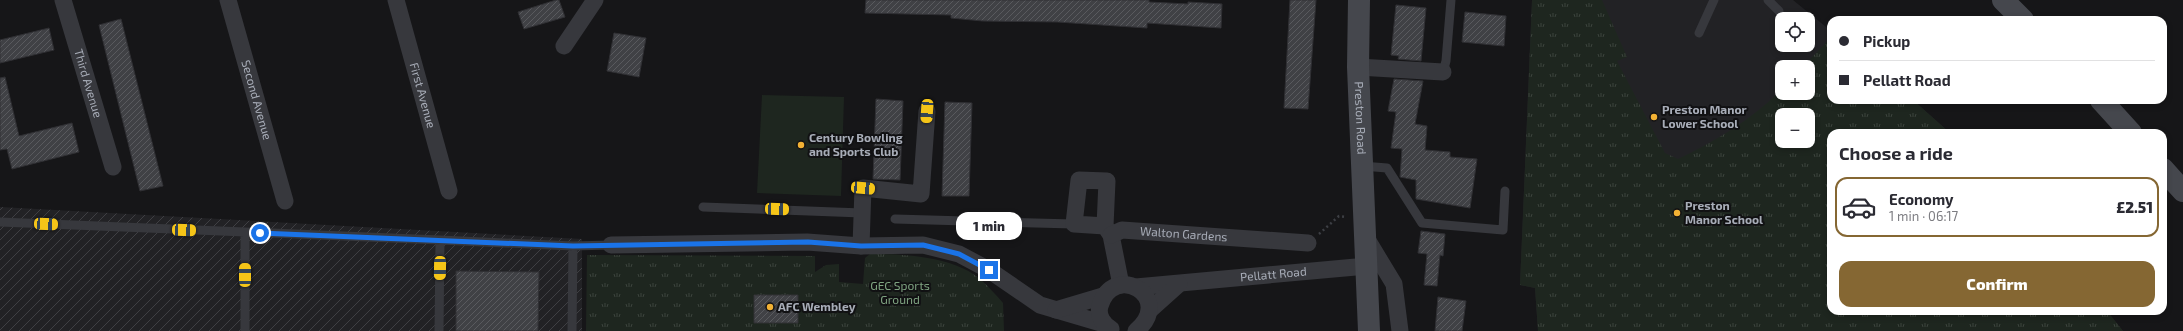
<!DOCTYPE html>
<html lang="en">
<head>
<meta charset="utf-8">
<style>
	body { margin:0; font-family:"Exo 2",sans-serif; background:#f7f7f7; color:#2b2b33; height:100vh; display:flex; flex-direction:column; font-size:15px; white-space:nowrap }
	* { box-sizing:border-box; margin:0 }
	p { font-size:13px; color:#7c7c81 }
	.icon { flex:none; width:22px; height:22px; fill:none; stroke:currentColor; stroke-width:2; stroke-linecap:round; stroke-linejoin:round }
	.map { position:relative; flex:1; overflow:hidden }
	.details { position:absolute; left:1827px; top:129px; width:340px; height:186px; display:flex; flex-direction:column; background:#fff; border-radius:12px; box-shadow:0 2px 6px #0003 }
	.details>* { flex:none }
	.top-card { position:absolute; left:1827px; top:16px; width:340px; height:88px; border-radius:12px; box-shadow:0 2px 6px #0003; display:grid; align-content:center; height:88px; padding:0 12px; background:#fff }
	.buttons { position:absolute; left:1775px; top:12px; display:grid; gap:8px }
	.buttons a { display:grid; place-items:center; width:40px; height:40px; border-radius:8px; background:#fff; box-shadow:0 2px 6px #0003; font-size:20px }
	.end { position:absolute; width:18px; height:18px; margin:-9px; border:5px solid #1a73e8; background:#fff; box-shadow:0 0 0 2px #fff }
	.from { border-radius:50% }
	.bubble { position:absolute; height:28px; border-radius:12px; background:#fff; box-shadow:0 2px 6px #0003; font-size:13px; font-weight:800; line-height:28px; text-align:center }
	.car { position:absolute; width:12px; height:24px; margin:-12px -6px; border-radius:5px; box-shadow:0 0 3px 1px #0007; background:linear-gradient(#f5c518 24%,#345 0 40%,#f5c518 0 76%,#345 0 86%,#f5c518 0) }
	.top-card b { display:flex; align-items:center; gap:14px; height:38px; font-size:15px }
	.top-card b+b { border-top:1px solid #e1e1e2 }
	.top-card i { width:10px; height:10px; background:#2b2b33 }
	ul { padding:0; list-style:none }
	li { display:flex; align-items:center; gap:12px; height:60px; margin:0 8px 6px; padding:0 4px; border:2px solid transparent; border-radius:12px }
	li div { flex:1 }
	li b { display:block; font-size:15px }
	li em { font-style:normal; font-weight:800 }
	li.active { border-color:#856733 }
	li>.icon { width:36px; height:36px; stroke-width:1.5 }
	h2 { padding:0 12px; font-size:18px; line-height:48px }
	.primary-button { display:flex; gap:8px; margin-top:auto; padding:8px 12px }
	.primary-button a { flex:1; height:46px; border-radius:12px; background:#856733; color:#fff; font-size:16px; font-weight:800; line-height:46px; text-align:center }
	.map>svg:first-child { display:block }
	.built { fill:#222225; fill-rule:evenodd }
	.industrial { fill:url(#industrial-furrows) }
	.grass { fill:#1e261f }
	.park { fill:url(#park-tufts); fill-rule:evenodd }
	.building { fill:url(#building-hatch); stroke:#303034 }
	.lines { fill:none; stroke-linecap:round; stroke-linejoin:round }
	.path { stroke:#3d3f44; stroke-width:2.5; stroke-dasharray:2 3; stroke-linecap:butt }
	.lane { stroke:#37383d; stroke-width:9 }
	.street { stroke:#37383d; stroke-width:17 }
	.secondary { stroke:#45474d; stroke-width:22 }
	.route { stroke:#1a73e8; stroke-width:5 }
	.poi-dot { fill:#f2b134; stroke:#111113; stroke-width:1.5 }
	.labels { text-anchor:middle; stroke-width:4; stroke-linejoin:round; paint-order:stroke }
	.street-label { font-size:12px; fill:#a8adb8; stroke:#111113 }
	.poi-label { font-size:12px; font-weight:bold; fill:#a8adb8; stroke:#111113; text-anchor:start }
	.park-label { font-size:12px; fill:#7fa381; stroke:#111113 }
</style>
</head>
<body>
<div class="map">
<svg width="2183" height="331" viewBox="0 0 2183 331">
	<defs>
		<pattern id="industrial-furrows" width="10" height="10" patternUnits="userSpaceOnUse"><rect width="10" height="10" fill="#222225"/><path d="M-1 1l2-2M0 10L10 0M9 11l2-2" fill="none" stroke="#3f3f43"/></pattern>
		<pattern id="park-tufts" width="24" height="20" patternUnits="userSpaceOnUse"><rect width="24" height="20" fill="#1e261f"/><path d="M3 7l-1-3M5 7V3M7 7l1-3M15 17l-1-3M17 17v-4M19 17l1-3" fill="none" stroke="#3c433d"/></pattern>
		<pattern id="building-hatch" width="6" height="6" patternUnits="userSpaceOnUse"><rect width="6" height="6" fill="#404145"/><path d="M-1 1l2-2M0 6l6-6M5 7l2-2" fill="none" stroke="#595a5e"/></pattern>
	</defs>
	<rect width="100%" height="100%" fill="#161618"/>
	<path class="built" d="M1532,0H1793L1831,31V100H1913L1950,133H1831V311H2107L2123,331H1538L1535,288L1520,285ZM1782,19H1808V45H1782ZM1782,67H1808V93H1782ZM1782,115H1808V141H1782Z"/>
	<path class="industrial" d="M0,207L582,239V331H0Z"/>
	<path class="grass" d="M762,95L844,97L841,196L757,193Z"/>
	<path class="park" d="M1532,0H1602L1627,57L1617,61L1665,153L1678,159C1716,141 1753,119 1782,89V93H1808V67H1803L1831,37V100H1913L1950,133H1831V311H2107L2123,331H1538L1535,288L1520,285ZM1782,115H1808V141H1782Z
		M870,254C903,254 953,256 980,279C988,286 996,295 1003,303L1004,331H586L587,255L815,256V272L826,265L839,264V282L863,284L865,258Z"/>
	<path class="building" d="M556,0H559L565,17L524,29L518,12Z
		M866,0H1149V2L1188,4V2L1222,4L1221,28L1147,23V28L1058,22L983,21L951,18V15L865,13Z
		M1290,0H1316L1308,109L1284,108Z
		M1396,5L1426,8L1421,61L1398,59L1399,56L1391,55Z
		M1465,12L1506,16L1504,46L1462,42Z
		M121,19L163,186L140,191L99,25Z
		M49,28L54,50L0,63V40Z
		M614,33L646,38L639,77L607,71Z
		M5,77L19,136L72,123L79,152L12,169L7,149L0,150V78Z
		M1394,79L1423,81L1415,124L1427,126L1425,150L1450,152V157L1477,159L1470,208L1416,199V180L1400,177L1402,149L1391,148L1396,112L1388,111Z
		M876,99L903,101L900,180L873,179Z
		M945,102L972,103L969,196H942Z
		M1421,231L1445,234L1443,256L1440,255L1437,286L1424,285L1427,254L1418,253Z
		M456,271L539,272L538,331H456Z
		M754,295H798V323H754Z
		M1438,297L1466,301L1462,331H1435Z"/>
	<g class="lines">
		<path class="path" d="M1319,234L1339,216L1346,217"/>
		<path class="lane" d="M1768,0L1779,11
			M1699,33L1714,0
			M1443,72L1446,61L1451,0
			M1362,166L1387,168L1422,223L1503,230L1505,191
			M703,207L862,213
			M895,219L1074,224
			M0,222L245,232
			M245,331V232L440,240
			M439,331L440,240L573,246L611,245
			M572,331L573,246"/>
		<g class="street">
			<path id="s1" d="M63,0L113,167"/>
			<path id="s2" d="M228,0L285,201"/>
			<path id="s3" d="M396,0L449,191"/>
			<path d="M564,46L595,0"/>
			<path d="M1358,67L1443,72"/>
			<path d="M1105,226L1074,224L1079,180L1107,181L1105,226L1111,235L1121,285"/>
			<path id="s4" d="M1111,235L1122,230L1308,243"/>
			<path d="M1365,236L1394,284L1400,331"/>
			<path d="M611,245L807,242L861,246L923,245L959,254L989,270L1040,305L1104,324"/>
			<path d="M861,246L863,188L921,194L927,111"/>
			<path id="s5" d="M1136,287L1367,266"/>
			<path d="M1056,310L1103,296"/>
			<path d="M1150,310L1179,284"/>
			<path d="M1111,329C1104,325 1097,316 1100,306C1113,261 1176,297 1136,331"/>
		</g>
		<g class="secondary">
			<path id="s6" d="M1359,0L1358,67L1369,331"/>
			<path d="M2003,0L2023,20"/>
			<path d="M2101,100L2131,133"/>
			<path d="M2163,169L2183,191"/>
		</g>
	</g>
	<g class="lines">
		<path class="route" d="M260,233L573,246L808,242L861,246L923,245L959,254L989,270"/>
	</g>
	<g class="poi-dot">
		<circle cx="1654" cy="117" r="4"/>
		<circle cx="801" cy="145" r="4"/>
		<circle cx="1677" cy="213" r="4"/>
		<circle cx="770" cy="307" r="4"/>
	</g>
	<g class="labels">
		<g class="street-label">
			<text dy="4" stroke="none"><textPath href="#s1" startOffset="87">Third Avenue</textPath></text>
			<text dy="4" stroke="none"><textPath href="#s3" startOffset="99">First Avenue</textPath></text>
			<text dy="4" stroke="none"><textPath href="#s2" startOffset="104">Second Avenue</textPath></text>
			<text dy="4" stroke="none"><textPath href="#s6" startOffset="118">Preston Road</textPath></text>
			<text dy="4" stroke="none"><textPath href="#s4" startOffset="74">Walton Gardens</textPath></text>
			<text dy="4" stroke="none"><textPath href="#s5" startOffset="138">Pellatt Road</textPath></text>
		</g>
		<g class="poi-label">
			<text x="1662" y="114">Preston Manor<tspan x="1662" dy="14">Lower School</tspan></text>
			<text x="809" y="142">Century Bowling<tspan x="809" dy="14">and Sports Club</tspan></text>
			<text x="1685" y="210">Preston<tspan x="1685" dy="14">Manor School</tspan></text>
			<text x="778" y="311">AFC Wembley</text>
		</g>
		<g class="park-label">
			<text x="900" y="290">GEC Sports<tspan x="900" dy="14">Ground</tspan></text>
		</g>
	</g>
</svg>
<div class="buttons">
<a><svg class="icon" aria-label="locate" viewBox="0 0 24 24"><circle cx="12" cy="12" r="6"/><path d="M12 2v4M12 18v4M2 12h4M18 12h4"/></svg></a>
<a>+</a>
<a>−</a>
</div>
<i class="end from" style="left:260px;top:233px"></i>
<i class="end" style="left:989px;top:270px"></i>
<div class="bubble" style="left:956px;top:212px;width:66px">1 min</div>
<i class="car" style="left:927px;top:111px;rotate:184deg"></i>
<i class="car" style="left:863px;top:188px;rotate:95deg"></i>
<i class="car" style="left:777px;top:209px;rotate:92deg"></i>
<i class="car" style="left:46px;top:224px;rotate:93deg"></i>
<i class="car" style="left:184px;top:230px;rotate:92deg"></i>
<i class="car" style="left:440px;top:268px;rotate:181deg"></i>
<i class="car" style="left:245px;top:275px;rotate:0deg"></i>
<div class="top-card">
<b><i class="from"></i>Pickup</b>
<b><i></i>Pellatt Road</b>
</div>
<section class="details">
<h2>Choose a ride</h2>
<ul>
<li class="active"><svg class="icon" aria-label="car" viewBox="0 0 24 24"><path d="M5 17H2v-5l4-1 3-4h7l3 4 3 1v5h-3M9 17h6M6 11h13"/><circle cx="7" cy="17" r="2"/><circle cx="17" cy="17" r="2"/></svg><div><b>Economy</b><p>1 min · 06:17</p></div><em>£2.51</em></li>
</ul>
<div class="primary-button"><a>Confirm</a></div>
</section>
</div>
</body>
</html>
